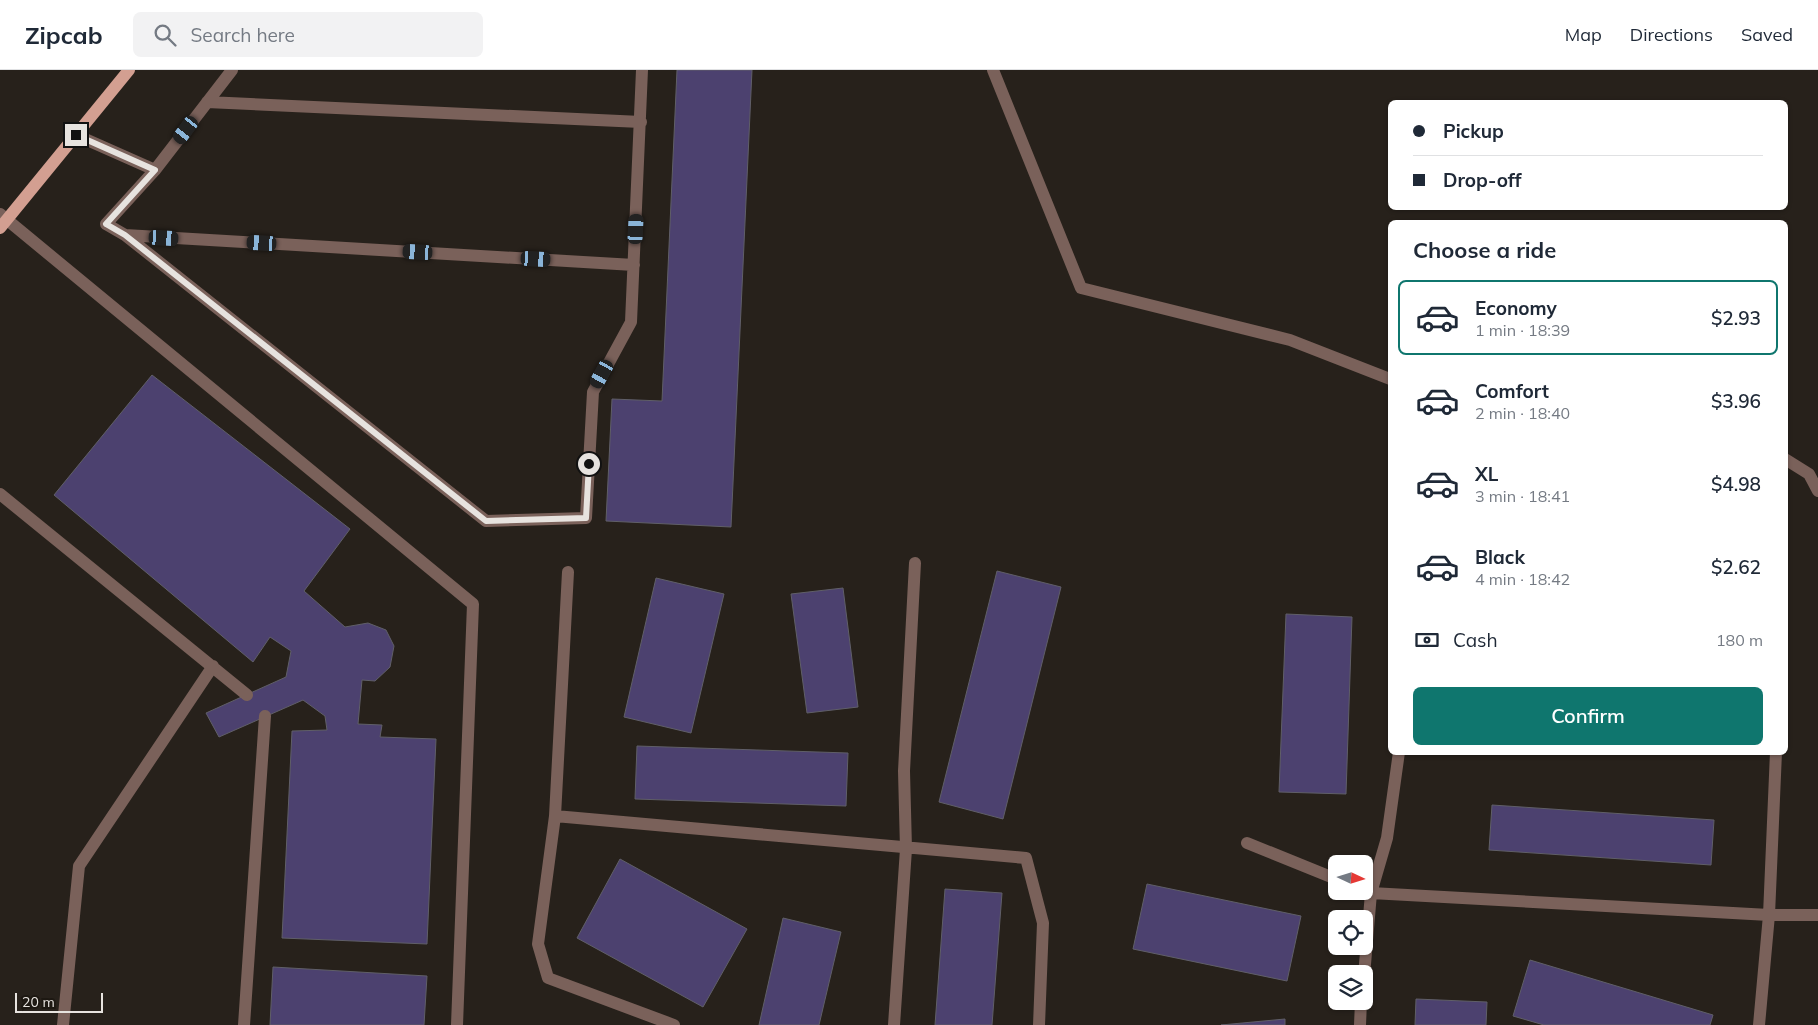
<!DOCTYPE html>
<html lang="en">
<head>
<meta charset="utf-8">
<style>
	body { margin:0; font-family:Mulish,sans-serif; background:#f2f2f3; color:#1f2937; height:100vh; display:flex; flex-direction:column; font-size:19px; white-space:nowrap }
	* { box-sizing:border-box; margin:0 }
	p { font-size:16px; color:#747a83 }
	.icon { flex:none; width:28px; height:28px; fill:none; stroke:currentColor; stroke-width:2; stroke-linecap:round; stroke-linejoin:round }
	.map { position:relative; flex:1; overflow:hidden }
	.side { position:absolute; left:1388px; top:150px; width:400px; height:535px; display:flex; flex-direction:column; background:#fff; border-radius:8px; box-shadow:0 1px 4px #0004 }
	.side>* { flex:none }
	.hud { position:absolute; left:1388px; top:30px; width:400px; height:110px; border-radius:8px; box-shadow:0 1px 4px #0004; display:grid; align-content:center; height:110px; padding:0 25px; background:#fff }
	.needle { width:32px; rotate:94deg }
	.buttons { position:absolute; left:1328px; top:785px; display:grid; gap:10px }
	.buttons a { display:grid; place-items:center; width:45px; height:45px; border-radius:8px; background:#fff; box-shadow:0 1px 4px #0004; font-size:25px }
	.scale { position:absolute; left:15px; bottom:12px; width:88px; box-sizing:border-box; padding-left:5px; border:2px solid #e7e3df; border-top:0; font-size:14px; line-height:18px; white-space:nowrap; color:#e7e3df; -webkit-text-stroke:4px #1d1812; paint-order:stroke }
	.end { position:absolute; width:22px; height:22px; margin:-11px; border:6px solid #e7e3df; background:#111; box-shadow:0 0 0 2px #111 }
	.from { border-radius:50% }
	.car { position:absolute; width:15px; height:30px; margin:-15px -8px; border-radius:6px; box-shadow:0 0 4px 1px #0007; background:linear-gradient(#222 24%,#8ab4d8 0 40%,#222 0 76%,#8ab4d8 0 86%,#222 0) }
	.hud b { display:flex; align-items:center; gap:18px; height:48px; font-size:19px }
	.hud b+b { border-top:1px solid #e0e1e3 }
	.hud i { width:12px; height:12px; background:#1f2937 }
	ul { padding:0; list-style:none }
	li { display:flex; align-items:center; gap:15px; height:75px; margin:0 10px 8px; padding:0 15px; border:2px solid transparent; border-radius:8px }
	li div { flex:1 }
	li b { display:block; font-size:19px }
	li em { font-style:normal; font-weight:600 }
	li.current { border-color:#0f766e }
	li>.icon { width:45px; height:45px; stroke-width:1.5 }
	h2 { padding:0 25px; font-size:22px; line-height:60px }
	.pay { display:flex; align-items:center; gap:12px; height:55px; padding:0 25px; font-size:19px }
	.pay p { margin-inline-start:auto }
	.button { display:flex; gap:10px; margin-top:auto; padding:10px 25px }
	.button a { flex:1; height:58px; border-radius:8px; background:#0f766e; color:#fff; font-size:20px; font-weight:600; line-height:58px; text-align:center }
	header { display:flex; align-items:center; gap:30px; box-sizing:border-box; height:70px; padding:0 25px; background:#fff; border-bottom:1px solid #e0e1e3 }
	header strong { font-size:24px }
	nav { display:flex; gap:28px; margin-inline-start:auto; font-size:18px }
	.search { width:350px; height:45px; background:#f2f2f3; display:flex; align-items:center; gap:12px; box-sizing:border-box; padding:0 18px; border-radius:8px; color:#747a83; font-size:19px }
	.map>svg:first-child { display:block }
	.building { fill:#4c416f; stroke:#605f68 }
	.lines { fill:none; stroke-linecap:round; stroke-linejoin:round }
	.service { stroke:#7a615a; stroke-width:12 }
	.primary { stroke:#d39f91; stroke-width:12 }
	.route { stroke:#e7e3df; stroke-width:6 }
</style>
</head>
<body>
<header>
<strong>Zipcab</strong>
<div class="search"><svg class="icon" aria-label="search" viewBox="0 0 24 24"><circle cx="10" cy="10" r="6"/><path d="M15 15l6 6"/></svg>Search here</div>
<nav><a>Map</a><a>Directions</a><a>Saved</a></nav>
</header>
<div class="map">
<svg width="1818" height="955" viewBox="0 0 1818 955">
	<rect width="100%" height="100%" fill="#27211b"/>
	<path class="building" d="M677,0H752L731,457L606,451L612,329L662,331Z
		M152,305L350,459L304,521L345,557L368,553L386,560L394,576L390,597L375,611L362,610L358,654L382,655L380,667L436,669L427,874L282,868L292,661L327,660L325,646L303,630L219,667L206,643L286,607L291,581L270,567L253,592L54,425Z
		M997,501L1061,517L1003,749L939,732Z
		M656,508L724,524L691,663L624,647Z
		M843,518L858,637L807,643L791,524Z
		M1286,544L1352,547L1346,724L1279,722Z
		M637,676L848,683L846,736L635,729Z
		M1492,735L1714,750L1711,795L1489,780Z
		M620,789L747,859L703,937L577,868Z
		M1147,814L1301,846L1287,911L1133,879Z
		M945,819L1002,823L992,955H935Z
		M783,848L841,862L819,955H759Z
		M1530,890L1713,945L1710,955H1544L1513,946Z
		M273,897L427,906L424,955H270Z
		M1416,929L1487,932L1486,955H1415Z
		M1285,949V955H1221Z"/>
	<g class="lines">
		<path class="service" d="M232,0L155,100L106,154L125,165L486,451L586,448L593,322L631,252L642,0
			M993,0L1081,218L1290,270L1390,309
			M207,32L641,52
			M76,65L155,100
			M0,144L473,534L457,955
			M125,165L634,195
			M1785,389L1809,404L1818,421
			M0,424L247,625
			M568,502L555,746L538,874L548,908L674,955
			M555,746L1026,788L1043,853L1039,955
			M1247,773L1336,809
			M1364,820L1371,823L1769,845H1818
			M1364,906L1371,823L1387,768L1399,682
			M63,955L79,796L213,596
			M244,955L265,646
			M894,955L906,779L904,701L915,493
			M1360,955L1361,931
			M1759,955L1769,845L1776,682"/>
		<path class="primary" d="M0,158L129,0"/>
	</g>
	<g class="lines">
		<path class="route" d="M76,65L155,100L106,154L125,165L486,451L586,448L589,394"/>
	</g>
</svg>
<div class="buttons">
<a><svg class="needle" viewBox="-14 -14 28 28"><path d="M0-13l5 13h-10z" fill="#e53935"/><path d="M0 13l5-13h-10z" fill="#747a83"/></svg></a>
<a><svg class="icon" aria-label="locate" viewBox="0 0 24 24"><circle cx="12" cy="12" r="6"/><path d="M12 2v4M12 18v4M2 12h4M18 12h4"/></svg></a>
<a><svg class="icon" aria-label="layers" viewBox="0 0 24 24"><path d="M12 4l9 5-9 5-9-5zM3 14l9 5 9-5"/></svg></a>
</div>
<div class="scale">20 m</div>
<i class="end from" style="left:589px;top:394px"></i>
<i class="end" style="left:76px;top:65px"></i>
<i class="car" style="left:186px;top:60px;rotate:217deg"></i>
<i class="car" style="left:636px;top:159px;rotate:3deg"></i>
<i class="car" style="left:164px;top:168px;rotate:93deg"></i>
<i class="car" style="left:262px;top:173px;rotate:273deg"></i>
<i class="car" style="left:418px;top:182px;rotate:273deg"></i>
<i class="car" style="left:536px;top:189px;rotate:93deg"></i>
<i class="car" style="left:602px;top:304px;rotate:209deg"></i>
<div class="hud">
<b><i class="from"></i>Pickup</b>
<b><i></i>Drop-off</b>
</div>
<section class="side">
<h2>Choose a ride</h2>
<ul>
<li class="current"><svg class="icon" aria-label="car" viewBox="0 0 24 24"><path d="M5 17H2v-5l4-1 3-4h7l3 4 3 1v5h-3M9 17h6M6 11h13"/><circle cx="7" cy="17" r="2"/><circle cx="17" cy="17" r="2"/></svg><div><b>Economy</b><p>1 min · 18:39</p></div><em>$2.93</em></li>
<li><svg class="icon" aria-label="car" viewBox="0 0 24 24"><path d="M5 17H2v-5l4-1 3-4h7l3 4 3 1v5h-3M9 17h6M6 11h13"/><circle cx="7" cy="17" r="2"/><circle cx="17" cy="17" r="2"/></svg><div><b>Comfort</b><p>2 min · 18:40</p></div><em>$3.96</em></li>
<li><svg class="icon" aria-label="car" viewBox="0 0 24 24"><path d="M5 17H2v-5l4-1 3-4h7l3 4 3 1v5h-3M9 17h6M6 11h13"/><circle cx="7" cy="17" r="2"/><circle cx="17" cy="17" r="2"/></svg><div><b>XL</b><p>3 min · 18:41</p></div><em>$4.98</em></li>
<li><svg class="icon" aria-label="car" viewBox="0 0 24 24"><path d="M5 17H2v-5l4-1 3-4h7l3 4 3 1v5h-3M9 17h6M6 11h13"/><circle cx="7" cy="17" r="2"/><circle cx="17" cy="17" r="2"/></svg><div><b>Black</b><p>4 min · 18:42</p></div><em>$2.62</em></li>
</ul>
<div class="pay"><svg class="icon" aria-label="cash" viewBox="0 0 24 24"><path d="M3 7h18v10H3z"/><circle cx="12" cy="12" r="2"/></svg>Cash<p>180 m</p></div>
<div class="button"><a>Confirm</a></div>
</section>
</div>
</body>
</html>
